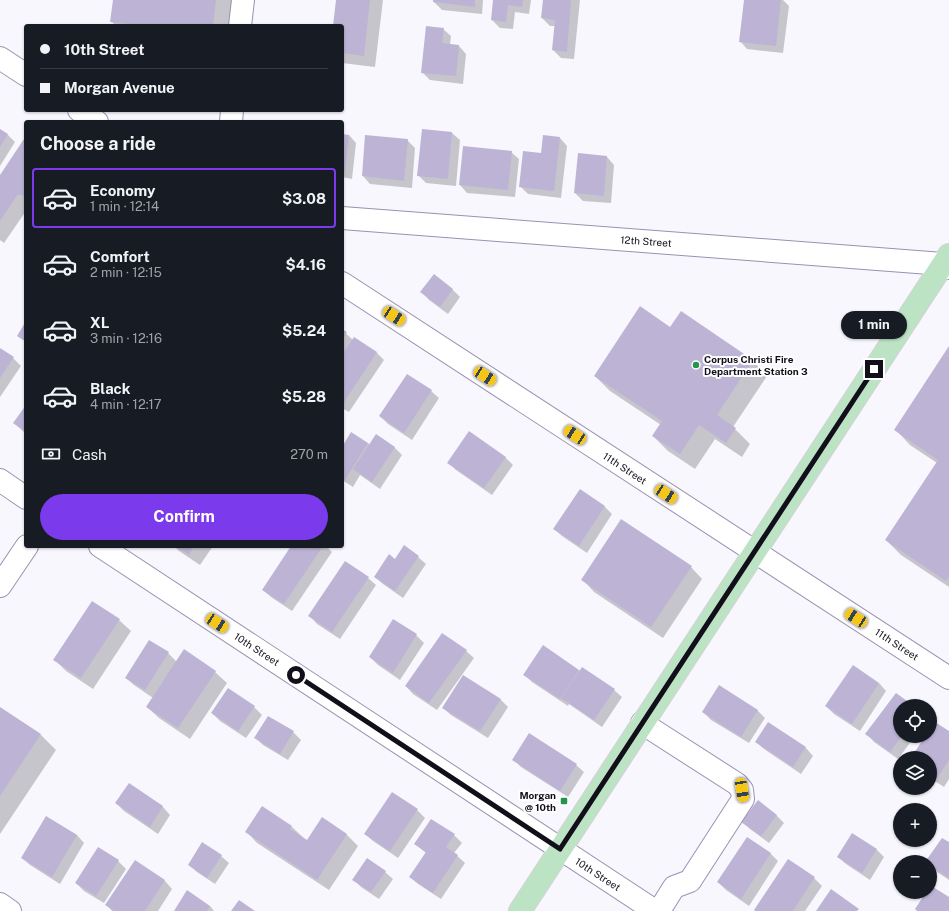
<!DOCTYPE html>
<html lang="en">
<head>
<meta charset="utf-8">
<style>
	body { margin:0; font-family:"Public Sans",sans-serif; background:#242831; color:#f1f3f6; height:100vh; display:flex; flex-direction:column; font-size:15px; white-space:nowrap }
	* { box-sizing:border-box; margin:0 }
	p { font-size:13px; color:#9ea1a6 }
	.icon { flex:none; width:22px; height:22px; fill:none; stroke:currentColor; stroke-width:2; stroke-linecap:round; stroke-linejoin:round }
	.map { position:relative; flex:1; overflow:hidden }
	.panel { position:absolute; left:24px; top:120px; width:320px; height:428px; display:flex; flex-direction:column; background:#171b24; border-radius:4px; box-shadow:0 1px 3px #0004 }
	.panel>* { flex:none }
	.banner { position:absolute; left:24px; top:24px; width:320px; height:88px; border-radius:4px; box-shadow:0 1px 3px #0004; display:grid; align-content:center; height:88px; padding:0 16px; background:#171b24 }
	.buttons { position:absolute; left:893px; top:699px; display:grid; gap:8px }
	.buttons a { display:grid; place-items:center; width:44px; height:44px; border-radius:50%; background:#171b24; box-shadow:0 1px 3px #0004; font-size:20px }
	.end { position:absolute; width:18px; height:18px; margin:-9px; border:5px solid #120e1a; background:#fff; box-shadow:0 0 0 2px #fff }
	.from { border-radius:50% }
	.bubble { position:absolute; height:28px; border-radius:14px; background:#171b24; box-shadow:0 1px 3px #0004; font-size:13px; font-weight:700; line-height:28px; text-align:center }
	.car { position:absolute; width:12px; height:24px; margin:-12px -6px; border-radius:5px; box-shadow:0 0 3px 1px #0007; background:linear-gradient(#f5c518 24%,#345 0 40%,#f5c518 0 76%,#345 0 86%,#f5c518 0) }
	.banner b { display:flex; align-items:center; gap:14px; height:38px; font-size:15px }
	.banner b+b { border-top:1px solid #363941 }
	.banner i { width:10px; height:10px; background:#f1f3f6 }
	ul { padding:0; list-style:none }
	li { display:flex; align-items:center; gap:12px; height:60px; margin:0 8px 6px; padding:0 8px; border:2px solid transparent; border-radius:4px }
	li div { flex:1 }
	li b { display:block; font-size:15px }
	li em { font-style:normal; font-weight:700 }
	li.active { border-color:#7c3aed }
	li>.icon { width:36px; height:36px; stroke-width:1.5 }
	h2 { padding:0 16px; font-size:18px; line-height:48px }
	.pay { display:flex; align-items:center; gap:10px; height:44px; padding:0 16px; font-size:15px }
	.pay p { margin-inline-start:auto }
	.button { display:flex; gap:8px; margin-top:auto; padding:8px 16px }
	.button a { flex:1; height:46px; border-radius:24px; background:#7c3aed; color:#fff; font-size:16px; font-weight:700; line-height:46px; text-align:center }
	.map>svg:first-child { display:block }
	.shadow { fill:#0003 }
	.building { fill:#bdb4d5 }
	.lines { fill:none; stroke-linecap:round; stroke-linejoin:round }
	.minor-casing { stroke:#9a91b1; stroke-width:24 }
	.major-casing { stroke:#d4d4d6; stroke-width:24 }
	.minor { stroke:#fff; stroke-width:22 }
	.major { stroke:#bbe3c4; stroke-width:22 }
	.route { stroke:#120e1a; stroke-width:5 }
	.poi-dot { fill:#25944d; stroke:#fff; stroke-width:1.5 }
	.labels { text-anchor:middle; stroke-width:4; stroke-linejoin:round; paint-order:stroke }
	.street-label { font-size:10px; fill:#120e1a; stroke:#fff }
	.poi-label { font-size:10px; font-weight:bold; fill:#120e1a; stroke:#fff; text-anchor:start }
</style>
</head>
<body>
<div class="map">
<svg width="949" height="911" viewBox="0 0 949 911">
	<rect width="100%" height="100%" fill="#f8f7fe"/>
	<path class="shadow" d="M114,0H232L230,26H116L112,22Z
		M337,0H383L375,67L342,63V26H334Z
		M434,0H483L482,14L442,10L434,2Z
		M494,0H531L529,14L515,12L513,29L500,28L492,20Z
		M544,0H580L574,59L561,58L553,50L556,26H550L542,18Z
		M745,0H783L789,6L783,53L747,49L740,41Z
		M443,29L451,36L450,45L459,46L466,54L463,84L430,80L422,72Z
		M0,130L8,135L15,142L0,166Z
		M423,130L452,133L460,140L456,186L426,183L418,175Z
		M342,135H349L356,143L352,179L342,177Z
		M366,136L407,140L415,148L412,188L370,184L363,176Z
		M26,138V211L4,243L0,240V177Z
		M560,138L567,146L561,198L528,194L520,186L542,154Z
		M511,152L519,159L515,197L467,193L460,185Z
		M607,157L614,165L611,203L583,201L575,193Z
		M434,276L453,290L460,297L448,314L429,300L422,292Z
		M671,328L752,360L767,376L733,427L750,444L742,457L715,439L695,469L668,451L653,436L661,425L610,391L595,376Z
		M342,330L353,340L376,352L384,360L349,412L342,408Z
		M949,348V587L901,555L886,540L937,463L910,445L895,429Z
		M0,349L13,358L21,366L0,397Z
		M431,391L439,398L412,440L388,424L380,416Z
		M26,406V434L14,423Z
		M368,443L370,445L394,447L402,455L380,489L360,475L353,487L342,480V449Z
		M505,457L513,465L492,495L456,470L449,463Z
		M580,490L605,507L612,514L587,553L562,536L554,529Z
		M174,546H213L200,565L179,551Z
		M292,546H326L332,552L292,611L271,597L263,590Z
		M418,557L426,564L403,598L383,584L375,577L396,560Z
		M691,567L702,579L663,638L594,592L583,580Z
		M368,578L376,585L340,639L317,624L310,616Z
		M119,620L131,631L93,689L66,671L55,660Z
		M393,620L416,635L424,643L400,680L378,665L370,657Z
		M466,651L474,658L437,710L413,694L406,686Z
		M168,653L177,662L215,672L227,683L190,739L159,718L147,707L153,698L134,685L126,678Z
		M579,670L614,690L622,697L602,727L569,704L568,706L532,682L524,674Z
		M879,683L886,691L860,731L834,714L826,706Z
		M897,694L913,706H900V736H915L898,759L874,742L867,734Z
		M500,699L508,707L488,738L451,715L443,708Z
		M254,707L262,715L246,738L220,721L212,713Z
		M0,708L41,735L56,750L0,834Z
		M757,710L765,718L749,743L711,720L703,712Z
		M768,724L806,748L813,756L801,774L764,749L756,742Z
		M930,731L949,732V779L944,787L930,778V758H912L927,736H930Z
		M293,732L301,740L288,760L263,745L256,738Z
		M513,759L576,765L584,772L568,797L521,767Z
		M129,784L163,807L170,815L158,834L124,811L116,803Z
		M262,807L292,827L307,841L322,818L347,835L358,846L329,890L257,843L246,831Z
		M417,810L425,818L398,858L373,841L365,834Z
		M776,815L784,823L769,843L750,829L743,822Z
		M46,817L77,835L84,843L60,884L30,865L22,858Z
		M454,835L462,843L454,853L465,863L441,899L418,884L410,877L426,853L415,844Z
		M747,838L771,854L778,861L749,906L726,890L718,882Z
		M949,844V880L934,870L930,866V862H927Z
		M877,850L884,857L870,880L846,864L838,857Z
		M221,856L229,863L215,884L197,872L189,865Z
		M118,861L126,869L104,903L84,891L76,883Z
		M788,861L814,878L822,886L805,911H756Z
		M135,862L165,881L172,889L158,911H112L107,905Z
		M385,872L393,879L379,899L361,887L353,879Z
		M210,906L214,911H175Z"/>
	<path class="building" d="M113,0H216L213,26H149L110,22Z
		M336,0H370L364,56L342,53V26H333Z
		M433,0H475V7L433,2Z
		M493,0H523L522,7L508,5L506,22L491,20Z
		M543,0H571L567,52L552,50L555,20L541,18Z
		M744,0H781L776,46L739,42Z
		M426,26L444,28L442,43L459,45L456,76L421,73Z
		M0,129L8,134L0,147Z
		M422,129L452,132L448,179L417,176Z
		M342,134L349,135L345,171H342Z
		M365,135L408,139L404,181L362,176Z
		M543,135L560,137L554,191L519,187L523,151L541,153Z
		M26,136V191L23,196L18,194L0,221V175Z
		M463,146L512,151L508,190L459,185Z
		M578,153L607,156L604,196L574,193Z
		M434,274L453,289L440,307L420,292Z
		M640,306L670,327L681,311L753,360L717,415L736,428L726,443L699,425L680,454L652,436L662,421L594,376Z
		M26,321V342L17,336Z
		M342,329L347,332L342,340Z
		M354,337L377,352L342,405V355Z
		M949,346V577L946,581L885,540L938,460L894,430Z
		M0,348L14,357L0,378Z
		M407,374L432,390L404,433L379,416Z
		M26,405V432L13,423Z
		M469,431L506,457L484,488L447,463Z
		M351,432L368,443L345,480L342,478V447Z
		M376,434L395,447L372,482L353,469Z
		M580,489L605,506L579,546L553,529Z
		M621,519L692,566L651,627L581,580Z
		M404,545L419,556L395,591L374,577L389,554L395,559Z
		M175,546H194L189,555Z
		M291,546H323L284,604L262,590Z
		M345,561L369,577L332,632L308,616Z
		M92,601L120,619L81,678L53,660Z
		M393,619L417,634L393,673L369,657Z
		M442,633L467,650L429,703L405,686Z
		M149,640L169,652L145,690L125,678Z
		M543,645L579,670L560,699L523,675Z
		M184,649L216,671L178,728L146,707Z
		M853,665L879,683L852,724L825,706Z
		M582,667L615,689L594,720L561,698Z
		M463,675L501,699L480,731L442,708Z
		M719,685L758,710L741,737L702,712Z
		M228,688L255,706L238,731L211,713Z
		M896,693L914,706H900V736H902L890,752L865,734Z
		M0,707L41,734L0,796Z
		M268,716L294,731L280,754L254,738Z
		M768,722L806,747L793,767L755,742Z
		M935,722L949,731V760L936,780L930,776V758H911L925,736H930V729Z
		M529,733L577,764L560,791L512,760Z
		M129,783L163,806L150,827L115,803Z
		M392,792L418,809L390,851L364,834Z
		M758,800L777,815L761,836L741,822Z
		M262,806L292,826L290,829L307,840L322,817L347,834L317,880L245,832Z
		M46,816L77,835L52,877L21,858Z
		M431,819L455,834L446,847L458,855L433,893L409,877L426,852L414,844Z
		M852,833L877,849L862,873L837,857Z
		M747,837L771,853L741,899L717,882Z
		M942,838L949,842V878L930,866V862H925Z
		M202,842L222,855L207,878L188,865Z
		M98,847L119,860L96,896L75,883Z
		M367,858L386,871L371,892L352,880Z
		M788,859L815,877L793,911H755L754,910Z
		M135,860L165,880L145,911H114L105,905Z
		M930,885L949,897V911H917L915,909L926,892H930Z
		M831,889L859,909L857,911H816Z
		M187,890L210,906L207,911H174Z
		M239,900L255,911H231Z"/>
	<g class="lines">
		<g class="minor-casing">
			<path id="minor" d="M240,26L243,0
				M0,58L26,75
				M79,110L97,122
				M231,122L232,110
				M342,218L943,264L949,268
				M342,283L949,678
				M0,480L26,498
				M100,546L655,911
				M0,586L27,546
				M642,723L737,784L742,790L743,799L690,881L674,887L659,911
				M0,904L10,911"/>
		</g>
		<g class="major-casing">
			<path id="major" d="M520,911L949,255"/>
		</g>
		<use href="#minor" class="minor"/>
		<use href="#major" class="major"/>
	</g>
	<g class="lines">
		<path class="route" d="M296,675L560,849L874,369"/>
	</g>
	<g class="poi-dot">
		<circle cx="696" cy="365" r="4"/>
		<rect x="560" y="797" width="8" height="8" rx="2"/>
	</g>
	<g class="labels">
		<g class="street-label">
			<text transform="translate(646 241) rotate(4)" y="4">12th Street</text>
			<text transform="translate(625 468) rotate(33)" y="4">11th Street</text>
			<text transform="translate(897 644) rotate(33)" y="4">11th Street</text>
			<text transform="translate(257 649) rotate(33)" y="4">10th Street</text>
			<text transform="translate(598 874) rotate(33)" y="4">10th Street</text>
		</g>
		<g class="poi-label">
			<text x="704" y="363">Corpus Christi Fire<tspan x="704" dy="12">Department Station 3</tspan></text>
			<text x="556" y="799" text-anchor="end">Morgan<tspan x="556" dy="12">@ 10th</tspan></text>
		</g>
	</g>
</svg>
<div class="buttons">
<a><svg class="icon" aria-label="locate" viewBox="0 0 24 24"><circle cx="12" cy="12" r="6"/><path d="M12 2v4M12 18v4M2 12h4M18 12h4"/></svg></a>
<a><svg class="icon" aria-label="layers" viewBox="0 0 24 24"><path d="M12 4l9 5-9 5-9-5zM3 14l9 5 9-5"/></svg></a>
<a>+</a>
<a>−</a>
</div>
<i class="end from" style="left:296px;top:675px"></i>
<i class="end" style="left:874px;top:369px"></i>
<div class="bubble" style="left:841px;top:311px;width:66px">1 min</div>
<i class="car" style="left:394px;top:316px;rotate:123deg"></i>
<i class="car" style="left:485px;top:376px;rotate:123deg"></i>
<i class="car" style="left:575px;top:435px;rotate:303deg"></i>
<i class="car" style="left:666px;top:494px;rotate:123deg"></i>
<i class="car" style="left:856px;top:618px;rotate:303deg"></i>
<i class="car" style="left:217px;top:623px;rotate:123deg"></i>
<i class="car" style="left:742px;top:790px;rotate:171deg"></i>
<div class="banner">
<b><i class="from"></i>10th Street</b>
<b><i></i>Morgan Avenue</b>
</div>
<section class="panel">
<h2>Choose a ride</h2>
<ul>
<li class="active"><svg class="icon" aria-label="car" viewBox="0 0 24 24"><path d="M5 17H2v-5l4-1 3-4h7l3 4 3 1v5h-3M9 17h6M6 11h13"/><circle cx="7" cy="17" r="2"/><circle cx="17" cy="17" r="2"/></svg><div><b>Economy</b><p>1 min · 12:14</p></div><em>$3.08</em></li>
<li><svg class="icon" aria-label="car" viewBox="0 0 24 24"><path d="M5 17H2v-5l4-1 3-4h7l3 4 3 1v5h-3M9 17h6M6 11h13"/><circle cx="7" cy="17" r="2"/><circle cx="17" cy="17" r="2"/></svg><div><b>Comfort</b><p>2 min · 12:15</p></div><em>$4.16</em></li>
<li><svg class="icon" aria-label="car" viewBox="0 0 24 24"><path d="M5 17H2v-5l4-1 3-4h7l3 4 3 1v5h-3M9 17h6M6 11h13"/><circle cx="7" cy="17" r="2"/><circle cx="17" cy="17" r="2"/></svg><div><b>XL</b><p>3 min · 12:16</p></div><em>$5.24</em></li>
<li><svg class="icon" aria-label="car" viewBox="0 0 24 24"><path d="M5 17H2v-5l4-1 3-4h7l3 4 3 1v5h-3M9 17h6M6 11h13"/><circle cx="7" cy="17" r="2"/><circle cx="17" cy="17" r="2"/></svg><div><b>Black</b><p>4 min · 12:17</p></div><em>$5.28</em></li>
</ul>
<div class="pay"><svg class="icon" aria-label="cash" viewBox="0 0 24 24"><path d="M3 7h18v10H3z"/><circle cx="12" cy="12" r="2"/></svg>Cash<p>270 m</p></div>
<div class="button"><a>Confirm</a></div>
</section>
</div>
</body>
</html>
